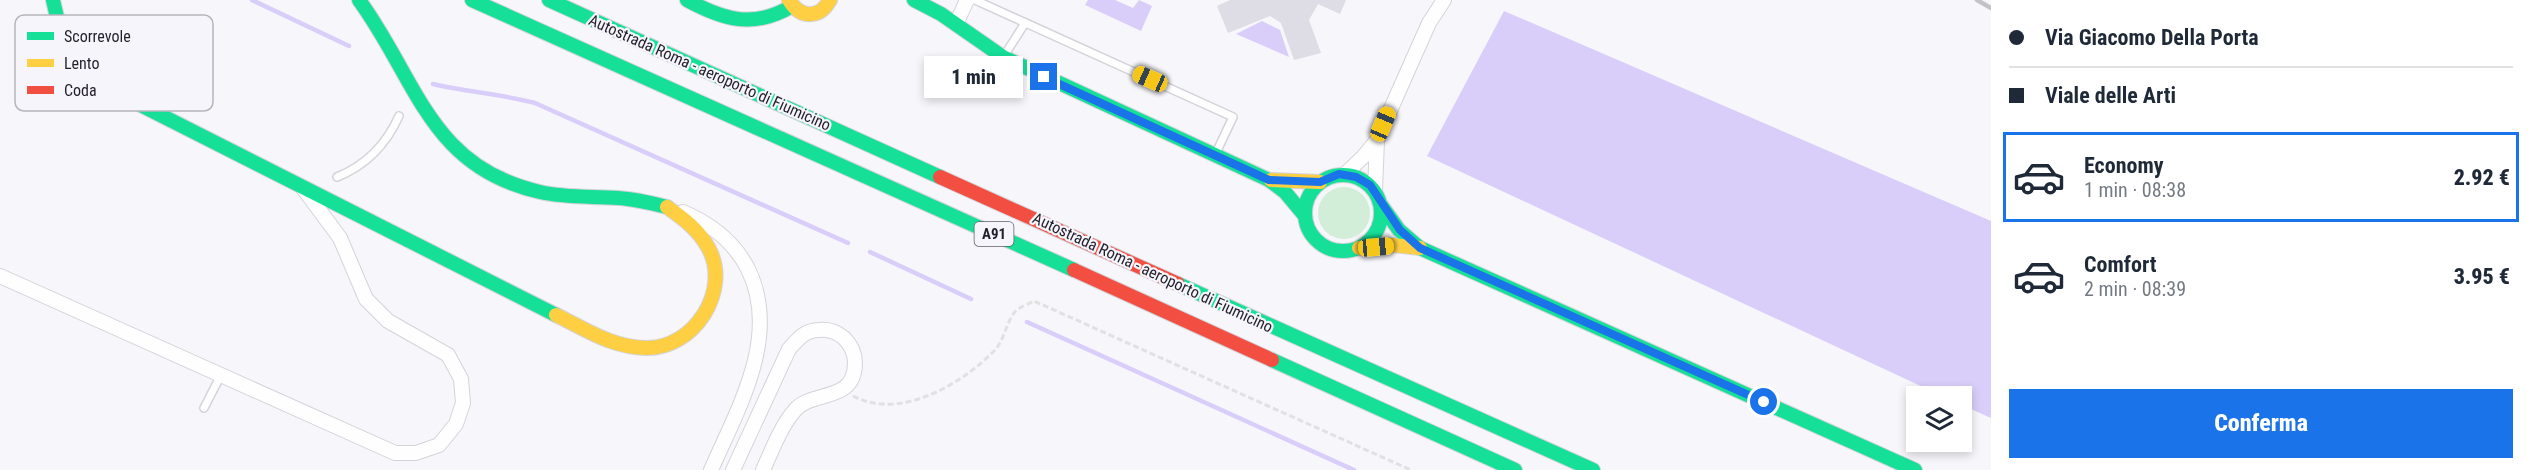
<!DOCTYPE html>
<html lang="it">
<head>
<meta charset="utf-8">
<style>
	body { margin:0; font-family:"Roboto Condensed",sans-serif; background:#f2f2f3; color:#1f2937; height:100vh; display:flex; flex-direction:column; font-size:22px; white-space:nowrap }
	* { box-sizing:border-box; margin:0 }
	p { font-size:20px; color:#747a83 }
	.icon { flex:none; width:33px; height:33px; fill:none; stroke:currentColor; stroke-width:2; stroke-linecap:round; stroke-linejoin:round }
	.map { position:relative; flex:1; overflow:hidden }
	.side { display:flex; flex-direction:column; background:#fff; width:540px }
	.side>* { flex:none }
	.top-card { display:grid; align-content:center; height:132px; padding:0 18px; background:#fff }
	.controls { position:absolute; left:1906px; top:386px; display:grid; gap:12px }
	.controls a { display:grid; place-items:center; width:66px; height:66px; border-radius:0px; background:#fff; box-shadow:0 3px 9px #0003; font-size:30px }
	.end { position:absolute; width:27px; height:27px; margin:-14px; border:8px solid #1a73e8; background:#fff; box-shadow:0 0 0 3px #fff }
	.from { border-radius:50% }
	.bubble { position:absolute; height:42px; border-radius:0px; background:#fff; box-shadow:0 3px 9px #0003; font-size:20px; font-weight:800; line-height:42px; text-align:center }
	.car { position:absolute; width:18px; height:36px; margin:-18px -9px; border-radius:8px; box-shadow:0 0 4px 2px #0007; background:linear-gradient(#f5c518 24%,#345 0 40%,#f5c518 0 76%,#345 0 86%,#f5c518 0) }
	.top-card b { display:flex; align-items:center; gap:21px; height:57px; font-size:22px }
	.top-card b+b { border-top:2px solid #e0e1e3 }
	.top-card i { width:15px; height:15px; background:#1f2937 }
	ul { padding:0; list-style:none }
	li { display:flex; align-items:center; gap:18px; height:90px; margin:0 12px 9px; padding:0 6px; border:3px solid transparent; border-radius:0px }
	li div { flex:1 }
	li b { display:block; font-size:22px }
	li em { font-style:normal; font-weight:800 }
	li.active { border-color:#1a73e8 }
	li>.icon { width:54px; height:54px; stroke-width:1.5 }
	.button { display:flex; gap:12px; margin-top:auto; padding:12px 18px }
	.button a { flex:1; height:69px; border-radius:0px; background:#1a73e8; color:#fff; font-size:24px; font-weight:800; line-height:69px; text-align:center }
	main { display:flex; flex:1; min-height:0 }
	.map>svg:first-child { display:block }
	.green { fill:#d3eed8 }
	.water { fill:#d8cef9 }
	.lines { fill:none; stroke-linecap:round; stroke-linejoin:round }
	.stream { stroke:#d8cef9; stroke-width:4.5 }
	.building { fill:#dedce4 }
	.lane-casing { stroke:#d4d3da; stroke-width:10 }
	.street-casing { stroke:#d4d3da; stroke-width:16 }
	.fast-casing { stroke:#d4d3da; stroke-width:16 }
	.slow-casing { stroke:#d4d3da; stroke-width:16 }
	.jam-casing { stroke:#d4d3da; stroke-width:16 }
	.path { stroke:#e1e1e2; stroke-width:3; stroke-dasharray:6 3; stroke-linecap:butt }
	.lane { stroke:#fefefe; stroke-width:7 }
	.street { stroke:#fefefe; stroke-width:14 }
	.fast { stroke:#16e098; stroke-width:14 }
	.slow { stroke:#ffcf43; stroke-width:14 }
	.jam { stroke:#f24e42; stroke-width:14 }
	.rail { stroke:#c3c2c4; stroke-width:4.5 }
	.route { stroke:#1a73e8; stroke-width:8 }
	.labels { text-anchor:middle; stroke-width:4.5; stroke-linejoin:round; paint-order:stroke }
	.shield { fill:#f6f5fb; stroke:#625f69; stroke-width:1.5 }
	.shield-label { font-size:15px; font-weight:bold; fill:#221f2a }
	.street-label { font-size:16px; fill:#221f2a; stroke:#f6f5fb }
	.key { fill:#f6f5fb; stroke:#b6b5bc; stroke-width:1.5 }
	.key-label { font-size:16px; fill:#221f2a }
</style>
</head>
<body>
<main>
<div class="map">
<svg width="1991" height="470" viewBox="0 0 1991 470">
	<rect width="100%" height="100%" fill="#f7f6fa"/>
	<path class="green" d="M1318 213a26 26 0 1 1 52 0a26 26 0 1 1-52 0Z"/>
	<path class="water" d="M1088,0H1115L1133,8L1139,0L1152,6L1141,31L1085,5Z
		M1504,11L1991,221V418L1962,405V396H1942L1427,156Z
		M1262,21L1280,30L1289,57L1236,34Z"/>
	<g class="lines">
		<path class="stream" d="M252,0L349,46
			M433,84C467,92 501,94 535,103L848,243
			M870,252L971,299
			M1027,322L1354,470"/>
	</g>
	<path class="building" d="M1230,0H1346L1340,14L1318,4L1309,20L1321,53L1294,60L1281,23L1270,16L1228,33L1217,6Z"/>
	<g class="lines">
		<g class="lane-casing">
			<path id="lane" d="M975,0L1233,117L1216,153
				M1004,56L1025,23
				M337,177C367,165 386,145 399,116
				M204,408L221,375"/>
		</g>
		<g class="street-casing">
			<path id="street" d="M956,24L967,0
				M1345,174L1363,157L1377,140L1429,23L1444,0
				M1375,191L1377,140
				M683,212C711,224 734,241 748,269C781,336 738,408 711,470
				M0,276L395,453H416L439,445L456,424L463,403L461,379L448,355L388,321L366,299L340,238L303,188
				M733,470L789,349C798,339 805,330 819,330C828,329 837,332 844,338C851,345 855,353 855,363C855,403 812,390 795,410C781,426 772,450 763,470"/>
		</g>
		<g class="fast-casing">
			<path id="fast" d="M53,0C60,39 80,66 111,90L556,315
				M359,0C417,79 429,167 540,192C566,198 592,196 618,198C634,199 651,203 667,207
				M472,0L1074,270
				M549,0L940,177
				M687,0C724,20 754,29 792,6
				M914,0L941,14L1003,57L1269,180L1285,192L1305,216
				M1305 213a38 38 0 1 1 76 0a38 38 0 1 1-76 0Z
				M1381,205L1399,230L1420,248L1915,470
				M1178,284L1593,470
				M1272,360L1515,470"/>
		</g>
		<g class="slow-casing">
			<path id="slow" d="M789,0C800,18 819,20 830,0
				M1271,180L1320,182
				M1359,248L1393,245L1420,248
				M556,315C587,330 611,347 646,348C694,349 731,291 709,249C699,230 684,219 667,207"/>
		</g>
		<g class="jam-casing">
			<path id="jam" d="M940,177L1178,284
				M1074,270L1272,360"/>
		</g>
		<path class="path" d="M853,396C900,421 962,384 995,350C1004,340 1006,324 1014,313C1019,307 1028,304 1034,301L1411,470"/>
		<use href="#lane" class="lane"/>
		<use href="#street" class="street"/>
		<use href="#fast" class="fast"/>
		<use href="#slow" class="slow"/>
		<use href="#jam" class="jam"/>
		<path class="rail" d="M1977,0L1991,8"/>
	</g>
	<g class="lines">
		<path class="route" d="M1044,77L1269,180L1320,182L1339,174L1356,177L1370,185L1400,230L1420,248L1764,402"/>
	</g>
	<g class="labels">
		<rect class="shield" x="974.5" y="222" width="39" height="24" rx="4.5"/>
		<g class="shield-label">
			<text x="994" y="239">A91</text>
		</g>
		<g class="street-label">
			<text transform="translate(710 72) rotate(24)" y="6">Autostrada Roma - aeroporto di Fiumicino</text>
			<text transform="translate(1153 272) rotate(25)" y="6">Autostrada Roma - aeroporto di Fiumicino</text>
		</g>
	</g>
	<rect x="15" y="15" width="198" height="96" rx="9" class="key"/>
	<rect x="27" y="32" width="27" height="8" fill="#16e098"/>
	<rect x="27" y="59" width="27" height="8" fill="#ffcf43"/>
	<rect x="27" y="86" width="27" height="8" fill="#f24e42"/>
	<g class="key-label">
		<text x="64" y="42">Scorrevole</text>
		<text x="64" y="69">Lento</text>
		<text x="64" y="96">Coda</text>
	</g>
</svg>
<div class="controls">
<a><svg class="icon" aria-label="layers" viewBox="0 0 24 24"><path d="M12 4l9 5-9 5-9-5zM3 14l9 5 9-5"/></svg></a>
</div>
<i class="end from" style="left:1764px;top:402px"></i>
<i class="end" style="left:1044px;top:77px"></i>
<div class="bubble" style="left:924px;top:56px;width:99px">1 min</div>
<i class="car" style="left:1150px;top:79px;rotate:294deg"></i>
<i class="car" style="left:1383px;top:124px;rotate:23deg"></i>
<i class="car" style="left:1376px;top:247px;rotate:85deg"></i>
</div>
<section class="side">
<div class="top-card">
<b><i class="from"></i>Via Giacomo Della Porta</b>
<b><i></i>Viale delle Arti</b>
</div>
<ul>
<li class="active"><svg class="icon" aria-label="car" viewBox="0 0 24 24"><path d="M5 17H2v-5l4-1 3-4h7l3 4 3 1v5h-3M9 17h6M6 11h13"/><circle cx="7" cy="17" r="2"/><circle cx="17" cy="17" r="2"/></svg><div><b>Economy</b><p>1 min · 08:38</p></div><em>2.92 €</em></li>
<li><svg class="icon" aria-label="car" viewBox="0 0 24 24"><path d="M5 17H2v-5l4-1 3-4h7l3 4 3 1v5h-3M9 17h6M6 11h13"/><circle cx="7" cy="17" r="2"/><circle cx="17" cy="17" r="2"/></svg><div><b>Comfort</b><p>2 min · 08:39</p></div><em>3.95 €</em></li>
</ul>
<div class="button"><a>Conferma</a></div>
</section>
</main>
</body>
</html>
